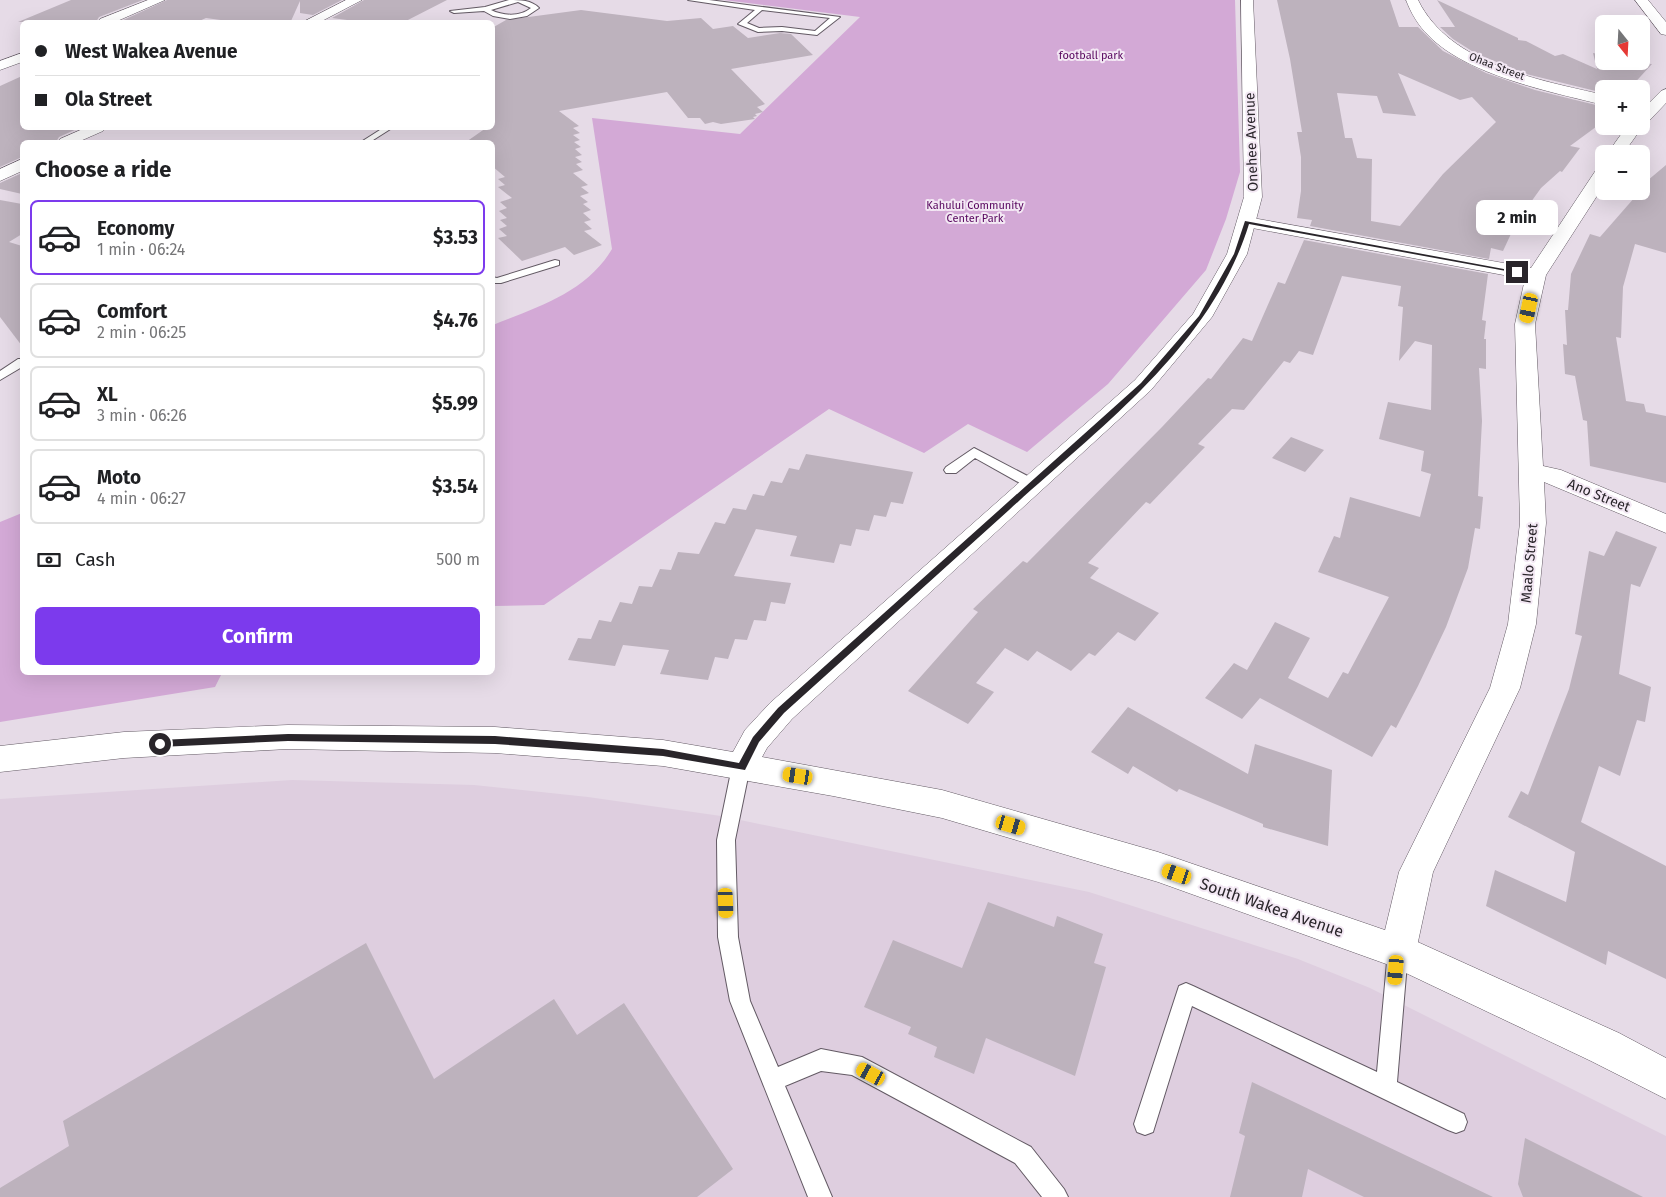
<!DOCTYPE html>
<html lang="en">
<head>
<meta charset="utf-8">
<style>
	body { margin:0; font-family:"Fira Sans",sans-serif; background:#f2f2f2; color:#202124; height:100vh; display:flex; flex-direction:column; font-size:19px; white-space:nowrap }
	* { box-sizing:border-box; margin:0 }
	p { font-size:16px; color:#757577 }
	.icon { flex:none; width:28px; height:28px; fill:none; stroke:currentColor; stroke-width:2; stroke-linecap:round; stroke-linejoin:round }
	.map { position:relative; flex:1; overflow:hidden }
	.side { position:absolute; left:20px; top:140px; width:475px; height:535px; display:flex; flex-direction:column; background:#fff; border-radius:8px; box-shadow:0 5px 20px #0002 }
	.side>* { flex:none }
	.top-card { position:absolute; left:20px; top:20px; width:475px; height:110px; border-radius:8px; box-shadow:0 5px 20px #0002; display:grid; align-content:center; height:110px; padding:0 15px; background:#fff }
	.needle { width:32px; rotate:162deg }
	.fabs { position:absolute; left:1595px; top:15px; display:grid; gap:10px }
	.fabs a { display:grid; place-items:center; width:55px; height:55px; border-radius:8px; background:#fff; box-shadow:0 5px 20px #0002; font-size:25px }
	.end { position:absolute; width:22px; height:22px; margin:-11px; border:6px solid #29252a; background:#fff; box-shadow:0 0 0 2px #fff }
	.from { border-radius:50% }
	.bubble { position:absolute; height:35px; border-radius:8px; background:#fff; box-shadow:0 5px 20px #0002; font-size:16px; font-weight:700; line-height:35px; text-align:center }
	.car { position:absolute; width:15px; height:30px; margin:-15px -8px; border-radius:6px; box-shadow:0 0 4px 1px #0007; background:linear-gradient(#f5c518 24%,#345 0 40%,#f5c518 0 76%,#345 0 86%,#f5c518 0) }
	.top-card b { display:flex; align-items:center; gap:18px; height:48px; font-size:19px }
	.top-card b+b { border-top:1px solid #e0e0e0 }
	.top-card i { width:12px; height:12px; background:#202124 }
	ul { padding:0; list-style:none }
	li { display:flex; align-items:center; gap:15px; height:75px; margin:0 10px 8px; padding:0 5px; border:2px solid #e0e0e0; border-radius:8px }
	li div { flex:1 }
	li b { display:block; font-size:19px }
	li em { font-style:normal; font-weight:700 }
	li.active { border-color:#7c3aed }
	li>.icon { width:45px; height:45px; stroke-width:1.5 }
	h2 { padding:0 15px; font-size:22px; line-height:60px }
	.pay { display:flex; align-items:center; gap:12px; height:55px; padding:0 15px; font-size:19px }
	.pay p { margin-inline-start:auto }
	.cta { display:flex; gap:10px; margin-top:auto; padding:10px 15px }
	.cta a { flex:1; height:58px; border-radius:8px; background:#7c3aed; color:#fff; font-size:20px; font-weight:700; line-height:58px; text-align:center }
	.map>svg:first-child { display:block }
	.built { fill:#decedf }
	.green { fill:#d3a9d6 }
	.building { fill:#bdb2bd; fill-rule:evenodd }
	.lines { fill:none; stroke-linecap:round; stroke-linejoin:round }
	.lane-casing { stroke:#635a64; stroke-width:2 }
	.street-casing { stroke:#635a64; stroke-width:1 }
	.secondary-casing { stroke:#635a64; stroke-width:1 }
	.lane { fill:#fff; fill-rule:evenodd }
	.street { fill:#fff; fill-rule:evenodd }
	.secondary { fill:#fff; fill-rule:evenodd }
	.route { fill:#29252a }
	.labels { text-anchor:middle; stroke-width:4; stroke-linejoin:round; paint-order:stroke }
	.far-park-label { font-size:11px; fill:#56045d; stroke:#f3e8f4 }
	.far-street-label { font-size:11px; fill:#29252a; stroke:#f3e8f4 }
	.street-label { font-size:14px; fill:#29252a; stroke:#f3e8f4 }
	.near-street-label { font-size:16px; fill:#29252a; stroke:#f3e8f4 }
</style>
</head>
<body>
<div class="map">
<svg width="1666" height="1197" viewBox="0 0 1666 1197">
	<rect width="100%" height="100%" fill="#e6dbe7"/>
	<path class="built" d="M292,780L474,785L588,797L721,816L1089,892L1298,959L1370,988L1666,1136V1197H0V799Z"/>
	<path class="green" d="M724,0H1235L1240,172L1226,219L1206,270L1108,384L1027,452L968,424L924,453L829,409L544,605L493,606V325C537,307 586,293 612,249L592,118L740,134L860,17Z
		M22,513V672L222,673L215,687L0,722V522Z"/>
	<path class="building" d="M71,0H143L99,17L96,22H18Z
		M167,0H342L313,15L300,13V1L291,21L284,22H235L206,18L197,22H119Z
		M364,0H447L404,22H362L332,18Z
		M1277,0H1390L1399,27H1418L1443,51L1486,73L1535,90L1604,107V121L1570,146L1580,148L1562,172L1560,171L1541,188L1516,223L1503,251L1491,248L1489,259L1310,226L1312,220L1297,218L1301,191V157L1297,132H1302L1290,59ZM1398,73L1460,100L1472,97L1496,122L1443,174L1400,226L1371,221L1372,159L1357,158L1352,138H1345L1337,93L1377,96L1383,113L1416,116Z
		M1437,0L1518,38V40L1526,41L1555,56L1563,54L1597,69L1593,53L1604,55V61L1652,64L1629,89H1604V93L1526,74L1475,53L1453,39L1440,27H1455Z
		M581,10L667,21L701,18L713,29L733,26L748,38L780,33L791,34L813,55L731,69L765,104L757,107L763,112L755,114L757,116L753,117L755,119L721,124L713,122L705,124L700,118H688L667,92L559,111L579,126L573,128L580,133L573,135L580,140L574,142L581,147L575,149L582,155L575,157L582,162L576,164L583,170L573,173L588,185L581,187L589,193L580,196L588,202L583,204L591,210L583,213L591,220L584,222L592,229L584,231L602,245L574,255L565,247L522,261L498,238L507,236L499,229L507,226L500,220L507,218L499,211L507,208L500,202L512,198L498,187L505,185L498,179L505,177L492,166V142H466L486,128H492V28L506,20Z
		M22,76V128H79L59,137L56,142H22V157L0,167V86Z
		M1666,165V253L1635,244L1623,287L1621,338L1616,337L1626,401L1644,404L1646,412L1666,416V483L1590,466L1587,421L1583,420L1575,376L1565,374L1563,344L1567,345L1565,310H1568L1571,274L1590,234L1600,237L1635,197L1630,195L1635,191H1641V186Z
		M22,173V194L0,189V183Z
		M0,200L22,204V234L9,242L22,246V346L0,317Z
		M1304,240L1488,274L1482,320L1486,321L1484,339H1486V369L1479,368L1482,421L1478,496L1483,497L1480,529L1475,528L1468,568L1446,627L1418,686L1396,728L1391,725L1372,757L1260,698L1242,719L1205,698L1234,663L1247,670L1275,622L1310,638L1288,678L1328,698L1343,672L1348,674L1389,597L1318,572L1334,536L1340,538L1350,497L1420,517L1431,474L1421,471L1424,451L1379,439L1388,402L1431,410L1432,345L1415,341L1399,361L1403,307L1398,306L1401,286L1342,276L1313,355L1299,351L1290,363L1284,361L1244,410L1232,409L1198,444L1205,447L1150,504L1146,502L1088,563L1099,568L1090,578L1159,613L1135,641L1118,632L1095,656L1089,653L1071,671L1037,651L1028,661L1005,648L976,683L994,692L968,724L908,691L978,612L973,609L1023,561L1027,563L1162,427L1208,378L1211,379L1243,338L1252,341L1278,282L1285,284Z
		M1291,437L1324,450L1305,472L1272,458Z
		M806,454L913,472L903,504L891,502L886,517L874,515L869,531L856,529L851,546L840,544L834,563L790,556L797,536L756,529L734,576L791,583L785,604L771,602L766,621L754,620L747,640L735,639L728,659L715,657L708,680L660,674L669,650L623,645L615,666L568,660L578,638L591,639L599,620L611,622L620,602L632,604L639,586L652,587L660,569L671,570L678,552L699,554L715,522L725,524L733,508L746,510L753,494L764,496L771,481L782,483L789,468L799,470Z
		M1616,531L1657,547L1640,587L1631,584L1619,674L1651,687L1645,722L1637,720L1620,776L1599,766L1581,822L1666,866V979L1608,951L1606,965L1486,906L1495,870L1566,902L1575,852L1508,817L1521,791L1528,795L1569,689L1582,636L1575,634L1589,551L1604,556Z
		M1128,707L1248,774L1255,744L1332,770L1328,846L1263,827V824L1179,789L1177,792L1133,766L1128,774L1091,752Z
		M988,902L1054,927L1057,916L1103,934L1094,963L1106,967L1075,1076L986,1038L974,1074L934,1057L937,1047L908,1034L911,1027L864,1007L893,940L962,968Z
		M366,943L434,1079L554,999L577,1035L624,1003L733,1169L697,1197H0V1188L69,1146L63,1121Z
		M1252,1082L1493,1197H1364L1308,1169L1302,1197H1230L1245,1136L1239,1133Z
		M1525,1138L1643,1197H1523L1518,1184Z"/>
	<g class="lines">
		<g class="lane-casing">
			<path id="lane" d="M509,0C521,0 531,0 539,8L527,16L510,19L493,16L484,11L454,13L450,11L485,7ZM518,2L531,8C520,17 503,16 491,10Z
				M688,0H709L840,17L817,35L782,31L758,32L738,24L755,10ZM762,10L830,18L815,31L782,27L759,28L747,23Z
				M383,128H392L370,142H361Z
				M555,260L559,261V265L501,283H492V277L497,278Z
				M18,359H22V367L0,380V371Z
				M974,448L1037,481L1039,484L1032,488L1027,487L975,458L956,473H946L944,470L946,467Z
				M741,760L747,762L750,767L735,840L738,937L750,1001L778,1067L821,1049L862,1057L1031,1147L1064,1189L1068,1197H1042L1015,1163L852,1075L821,1071L785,1086L832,1197H808L730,1001L718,937L717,840L732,767L735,762Z
				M1398,942L1405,944L1408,951L1397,1082L1464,1114L1467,1122L1464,1130L1456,1133L1448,1130L1192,1006L1153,1132L1145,1135L1137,1132L1134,1124L1179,986L1186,983L1193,986L1377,1072L1388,951L1391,944Z"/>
		</g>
		<g class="street-casing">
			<path id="street" d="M346,0H362L320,22H303Z
				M1406,0H1418C1450,65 1540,80 1604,95V105C1551,92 1466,75 1428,35C1418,25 1411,13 1406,0Z
				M1635,0H1648L1666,22V35L1661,34Z
				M1666,89V103L1647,123L1642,124L1643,126L1623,154H1607L1627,126H1641V111L1661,91Z
				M85,128H105L103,131L78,142H58L60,139Z
				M22,159V171L0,181V169Z
				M1604,166V185L1546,275L1535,324L1543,466L1561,470L1666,514V533L1544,482L1546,523L1536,624L1520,688L1433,872L1416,951L1411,963L1398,968L1385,963L1380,951L1399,872L1490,688L1508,624L1520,523L1515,324L1525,279L1247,227L1241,226L1238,222L1241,218L1247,217L1531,268L1598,167Z"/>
		</g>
		<g class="secondary-casing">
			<path id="secondary" d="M148,0H165L115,22H98L100,19Z
				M1241,0H1253L1262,197L1247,254L1212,317L1151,390L792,719L767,748L762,757L942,790L1158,852L1411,939L1619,1033L1666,1058V1099L1591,1061L1389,965L1158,882L942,818L833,796L663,766L495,753L288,749L124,758L0,772V746L124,732L288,725L495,727L663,740L733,752L745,730L770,703L1135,380L1193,314L1227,254L1244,197Z
				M22,53V62L0,70V61Z"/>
		</g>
		<use href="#lane" class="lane"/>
		<use href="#street" class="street"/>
		<use href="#secondary" class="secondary"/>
	</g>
	<path class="route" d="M1245,221L1520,272L1517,273L1249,224C1211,347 1100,427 1009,510C934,578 859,645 784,713L759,742L745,770L663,756L495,744L288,741L160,747L156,744L160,740L288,734L495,736L663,749L739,763L753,737L778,708L1141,383L1199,316L1234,254Z"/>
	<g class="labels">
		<g class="far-park-label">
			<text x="1091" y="59">football park</text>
			<text x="975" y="209">Kahului Community<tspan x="975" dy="13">Center Park</tspan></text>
		</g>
		<g class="far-street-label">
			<text transform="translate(1497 66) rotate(21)" y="4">Ohaa Street</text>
		</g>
		<g class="street-label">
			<text transform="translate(1251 142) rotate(-92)" y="5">Onehee Avenue</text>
			<text transform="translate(1599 495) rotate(22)" y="5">Ano Street</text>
			<text transform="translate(1529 563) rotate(-85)" y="5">Maalo Street</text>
		</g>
		<g class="near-street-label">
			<text transform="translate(1272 907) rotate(19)" y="6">South Wakea Avenue</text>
		</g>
	</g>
</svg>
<div class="fabs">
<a><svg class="needle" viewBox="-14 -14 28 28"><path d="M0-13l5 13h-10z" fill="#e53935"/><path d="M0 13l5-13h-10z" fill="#757577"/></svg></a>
<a>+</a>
<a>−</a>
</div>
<i class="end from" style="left:160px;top:744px"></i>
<i class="end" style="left:1517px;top:272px"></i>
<div class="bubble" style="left:1476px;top:200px;width:82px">2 min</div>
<i class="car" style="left:1529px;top:308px;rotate:192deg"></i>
<i class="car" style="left:798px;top:776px;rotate:279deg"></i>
<i class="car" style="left:1011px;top:825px;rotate:106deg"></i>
<i class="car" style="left:1177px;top:874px;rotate:289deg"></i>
<i class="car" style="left:726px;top:903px;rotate:178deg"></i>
<i class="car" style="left:1396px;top:970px;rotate:185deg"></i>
<i class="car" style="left:871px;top:1074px;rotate:298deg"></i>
<div class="top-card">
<b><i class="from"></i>West Wakea Avenue</b>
<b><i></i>Ola Street</b>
</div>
<section class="side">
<h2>Choose a ride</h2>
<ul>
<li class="active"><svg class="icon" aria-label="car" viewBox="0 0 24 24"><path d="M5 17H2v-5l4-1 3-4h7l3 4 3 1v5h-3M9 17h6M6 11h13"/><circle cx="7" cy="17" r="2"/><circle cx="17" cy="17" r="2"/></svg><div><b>Economy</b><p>1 min · 06:24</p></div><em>$3.53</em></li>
<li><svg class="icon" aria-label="car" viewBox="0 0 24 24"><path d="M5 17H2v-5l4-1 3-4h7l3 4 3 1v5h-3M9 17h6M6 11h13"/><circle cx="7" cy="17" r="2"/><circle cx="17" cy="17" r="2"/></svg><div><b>Comfort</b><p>2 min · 06:25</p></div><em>$4.76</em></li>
<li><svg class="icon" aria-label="car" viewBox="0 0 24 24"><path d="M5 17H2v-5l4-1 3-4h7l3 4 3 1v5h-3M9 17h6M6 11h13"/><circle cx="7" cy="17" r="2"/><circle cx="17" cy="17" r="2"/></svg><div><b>XL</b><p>3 min · 06:26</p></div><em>$5.99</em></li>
<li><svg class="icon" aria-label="car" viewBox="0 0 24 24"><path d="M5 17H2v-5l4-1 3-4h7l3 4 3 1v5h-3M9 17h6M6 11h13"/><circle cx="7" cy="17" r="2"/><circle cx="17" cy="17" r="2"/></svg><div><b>Moto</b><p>4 min · 06:27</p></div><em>$3.54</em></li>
</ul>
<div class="pay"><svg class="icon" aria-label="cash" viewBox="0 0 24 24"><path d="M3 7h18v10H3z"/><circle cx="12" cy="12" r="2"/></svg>Cash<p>500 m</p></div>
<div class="cta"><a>Confirm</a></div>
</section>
</div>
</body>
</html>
